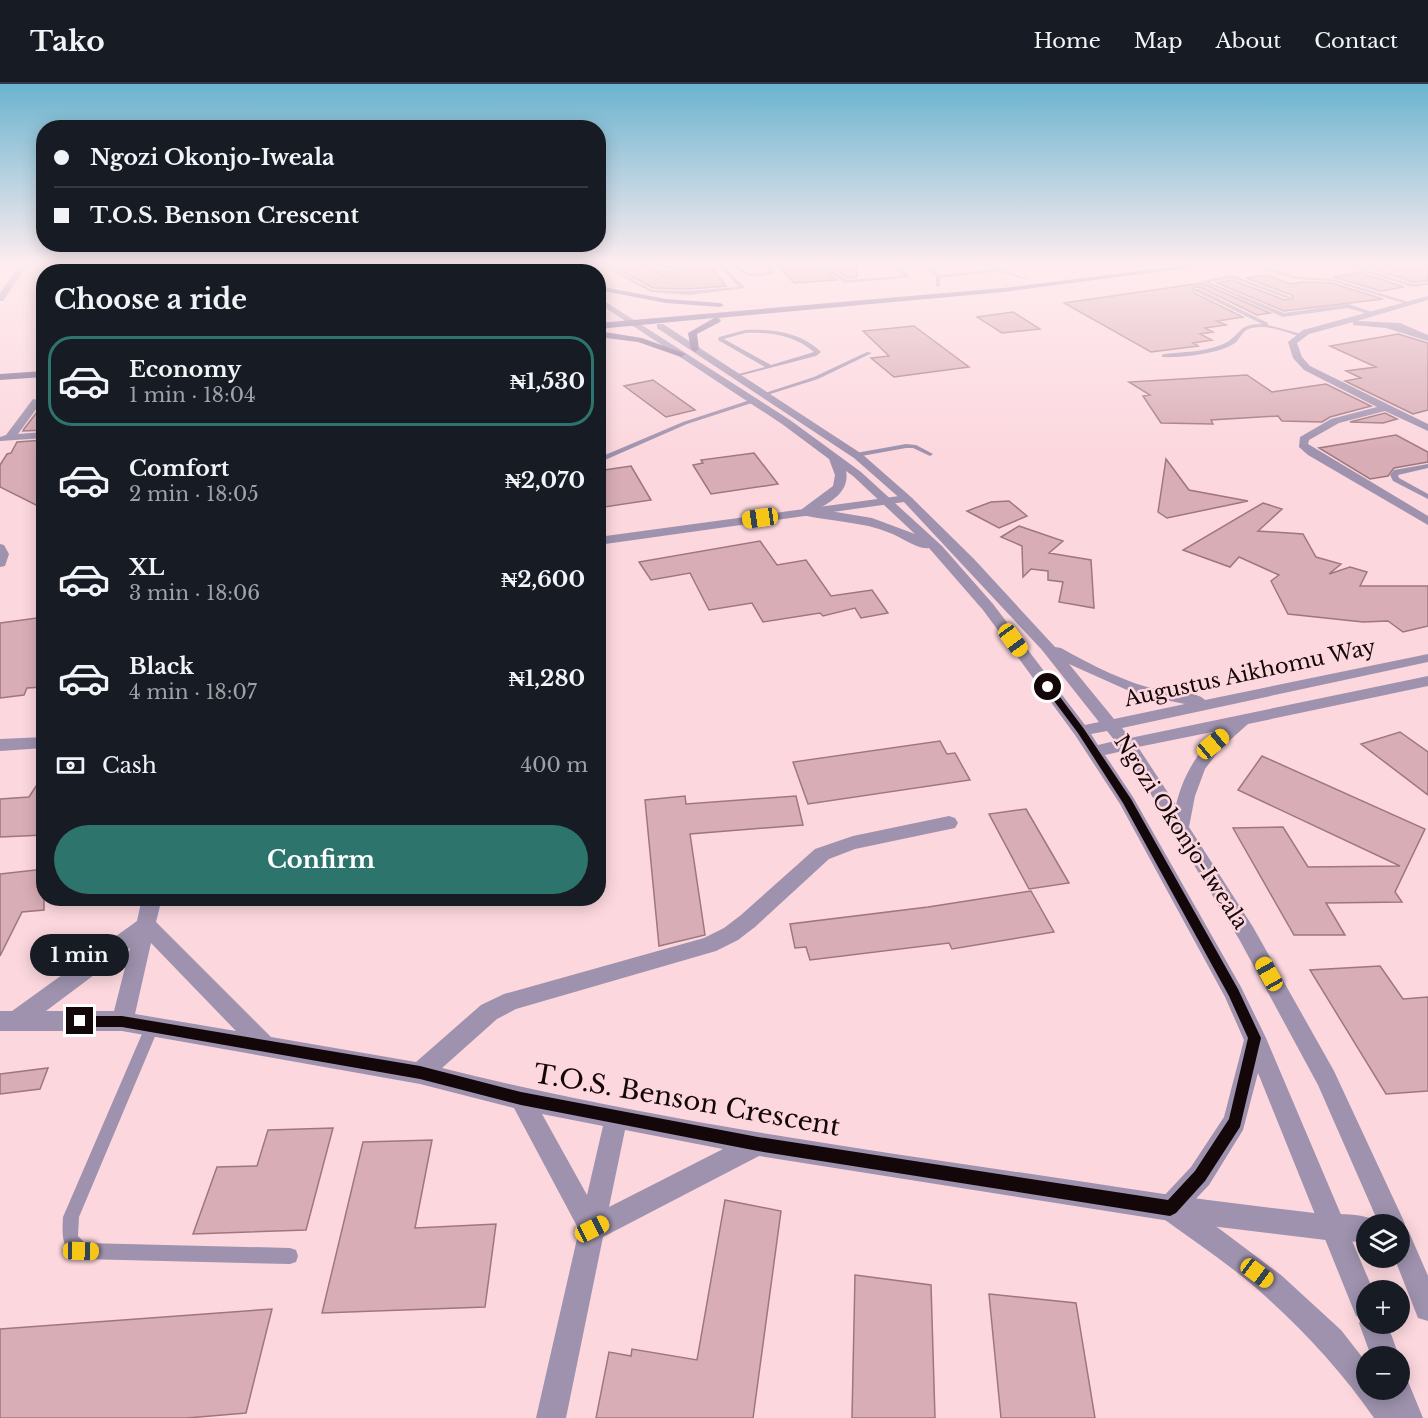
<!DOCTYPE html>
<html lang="en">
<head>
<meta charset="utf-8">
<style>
	body { margin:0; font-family:"Libre Baskerville",serif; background:#20242c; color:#f1f3f6; height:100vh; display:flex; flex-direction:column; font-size:22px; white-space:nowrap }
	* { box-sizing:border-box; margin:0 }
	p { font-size:20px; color:#9ea1a6 }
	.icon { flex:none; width:33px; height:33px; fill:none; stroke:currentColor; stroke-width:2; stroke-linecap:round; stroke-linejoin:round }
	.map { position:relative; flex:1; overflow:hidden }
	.panel { position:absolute; left:36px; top:180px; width:570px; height:642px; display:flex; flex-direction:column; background:#171b24; border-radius:24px; box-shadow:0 3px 15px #0003 }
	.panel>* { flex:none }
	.top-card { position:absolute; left:36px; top:36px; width:570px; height:132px; border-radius:24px; box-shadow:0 3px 15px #0003; display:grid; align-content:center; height:132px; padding:0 18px; background:#171b24 }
	.fabs { position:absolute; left:1356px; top:1130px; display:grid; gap:12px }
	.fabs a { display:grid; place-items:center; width:54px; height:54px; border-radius:50%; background:#171b24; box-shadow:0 3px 15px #0003; font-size:30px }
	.end { position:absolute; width:27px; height:27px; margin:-14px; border:8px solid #14070a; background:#fff; box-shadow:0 0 0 3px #fff }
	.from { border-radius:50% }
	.bubble { position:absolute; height:42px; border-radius:21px; background:#171b24; box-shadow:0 3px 15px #0003; font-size:20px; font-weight:700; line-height:42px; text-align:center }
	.car { position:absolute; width:18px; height:36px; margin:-18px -9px; border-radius:8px; box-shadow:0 0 4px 2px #0007; background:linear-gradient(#f5c518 24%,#345 0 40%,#f5c518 0 76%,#345 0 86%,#f5c518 0) }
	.top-card b { display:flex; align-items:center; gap:21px; height:57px; font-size:22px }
	.top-card b+b { border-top:2px solid #363941 }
	.top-card i { width:15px; height:15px; background:#f1f3f6 }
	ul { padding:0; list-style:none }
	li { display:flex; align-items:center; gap:18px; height:90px; margin:0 12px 9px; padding:0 6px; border:3px solid transparent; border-radius:24px }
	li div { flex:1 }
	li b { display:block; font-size:22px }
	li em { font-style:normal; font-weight:700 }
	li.selected { border-color:#2d746c }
	li>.icon { width:54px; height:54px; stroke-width:1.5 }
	h2 { padding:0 18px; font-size:27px; line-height:72px }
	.pay { display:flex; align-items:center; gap:15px; height:66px; padding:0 18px; font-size:22px }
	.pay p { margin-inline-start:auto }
	.button { display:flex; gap:12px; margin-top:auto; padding:12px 18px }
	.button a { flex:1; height:69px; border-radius:36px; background:#2d746c; color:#fff; font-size:24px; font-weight:700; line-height:69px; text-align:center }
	header { display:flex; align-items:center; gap:36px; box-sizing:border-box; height:84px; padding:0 30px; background:#171b24; border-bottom:2px solid #363941 }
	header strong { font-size:28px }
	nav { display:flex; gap:33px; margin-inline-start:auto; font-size:21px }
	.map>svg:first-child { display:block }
	.building { fill:#d9adb6; stroke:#9f767f; stroke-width:1.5 }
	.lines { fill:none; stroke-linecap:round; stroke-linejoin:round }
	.service { fill:#9e92ae; fill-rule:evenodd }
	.minor { fill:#9e92ae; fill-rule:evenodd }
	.tertiary { fill:#9e92ae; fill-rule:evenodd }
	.secondary { fill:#7d6b94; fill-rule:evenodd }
	.route { fill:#14070a }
	.labels { text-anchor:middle; stroke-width:5; stroke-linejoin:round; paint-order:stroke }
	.street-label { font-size:21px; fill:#14070a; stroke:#fcd7de }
	.near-street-label { font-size:26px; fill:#14070a; stroke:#fcd7de }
</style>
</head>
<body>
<header>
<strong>Tako</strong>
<nav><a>Home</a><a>Map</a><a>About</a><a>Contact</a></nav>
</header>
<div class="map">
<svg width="1428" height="1334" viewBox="0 0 1428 1334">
	<rect width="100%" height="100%" fill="#fcd7de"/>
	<path class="building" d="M609,180H643L662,191L683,187L654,180H709L726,202L689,205L653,204Z
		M777,180H817L837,196L794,199Z
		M828,180H856L857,193L847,194Z
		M1360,180H1381L1411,189L1416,185L1401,180H1417L1428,183V197L1412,198Z
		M1359,188L1404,203L1381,207L1333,193Z
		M1267,191L1291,200L1303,198L1331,199L1383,215L1284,227L1217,199L1232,196L1285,216L1293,214L1292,211L1246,194Z
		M1202,199L1270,229L1257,231L1200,203H1195L1193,205L1194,209L1243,233L1217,237L1226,241L1205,244L1213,248L1200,250L1212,256L1193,259L1198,262L1151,268L1064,219Z
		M1013,228L1040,245L1002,249L977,233Z
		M914,242L969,283L894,293L871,274L889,272L863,247Z
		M1398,250L1428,259V326L1413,330L1345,297L1361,294L1346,287L1376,283L1330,262Z
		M1247,291L1272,308L1326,300L1371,322L1330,333L1322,338L1282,337L1278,332L1211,336L1213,340L1161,339L1143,312L1150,311L1129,298Z
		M653,296L695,326L666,333L624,302Z
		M44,319V346L23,347L24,345Z
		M1385,329L1397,335L1383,339L1350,338Z
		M1396,351L1428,368V378L1394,384L1388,392L1370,395L1319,364Z
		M44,356V425L0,403V381L7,370L11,369L17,358Z
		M754,369L778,400L711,410L693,381L703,379L701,376Z
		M1166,375L1189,406L1248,417L1167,434L1158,428Z
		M631,382L651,416L598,424V387Z
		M1009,417L1027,432L999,444L967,427L991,418Z
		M1263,419L1282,425L1258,447L1303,450L1316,473L1341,480L1329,490L1350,483L1367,488L1360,502H1428V542L1403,548L1388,537L1363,538L1288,530L1271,497L1279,491L1239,473L1230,483L1183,466Z
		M1019,442L1063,457L1049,469L1091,476L1094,524L1059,518L1063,498L1048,496V487L1031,485L1023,493L1022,462L1001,453Z
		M760,457L777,481L806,476L831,512L872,506L888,529L861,534L855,524L823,532L820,529L763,538L752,519L709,526L690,489L651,496L639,478Z
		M44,533V603L27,604L24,611L0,614V539Z
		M1400,648L1428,668V711L1361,660Z
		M940,657L947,670L955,669L970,696L808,720L793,678Z
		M1262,672L1425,745L1395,808L1402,818L1326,819L1345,851H1294L1233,744L1283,743L1308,783L1400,782L1238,706Z
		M44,690V751L0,753V715L29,713Z
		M685,712L686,720L796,712L803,741L690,750L705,851L659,862L645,716Z
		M1026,725L1069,799L1029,805L989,730Z
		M44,785V826L22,828L0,872V790Z
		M1031,807L1054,848L952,865L949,859L810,876L806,863L795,864L790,840L928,823Z
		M1380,882L1403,915L1428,913V1007L1386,1010L1310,886Z
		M48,984L40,1005L0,1010V990Z
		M333,1044L306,1146L193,1150L217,1083L257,1082L268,1046Z
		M432,1056L415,1144L496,1140L485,1223L322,1229L363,1058Z
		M725,1116L781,1127L753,1334H596L609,1268L631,1272L632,1265L697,1276Z
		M855,1191L931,1201L935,1334H852Z
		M989,1210L1076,1219L1095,1334H1001Z
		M272,1225L246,1329L187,1334H0V1245Z"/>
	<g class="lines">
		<path class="service" d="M319,180H323V188H319Z
			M598,180H604L652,206L689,207L739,203L717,180H722L745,204L689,211L651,208Z
			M645,180C653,180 658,186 665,186C671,187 676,186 681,187L662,189Z
			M733,180H737C746,192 756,190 769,188L766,180H770L774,186L773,190C756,193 744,195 733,180Z
			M819,180H824L846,196L904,192L888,180H893L911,193L845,199Z
			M952,180H964L932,186L939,191L997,185L1027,194L1025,195L997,187L940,194V202L936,203V193L926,185Z
			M1006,180H1040L1024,183Z
			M1340,180H1347L1412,200L1428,199V201L1412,203Z
			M1383,180H1392L1414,186L1412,187Z
			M1266,183L1297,193L1333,195L1412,219L1407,220L1331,197L1296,195L1264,185Z
			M1232,191L1291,213L1286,214L1232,194L1209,198L1284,229L1348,220L1375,229L1372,231L1348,224L1283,233L1202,197Z
			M1195,205H1199L1268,239V241L1305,251L1302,253C1287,249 1268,240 1252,244C1243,245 1241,254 1235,259C1219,270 1181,274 1162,273V271L1164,270C1183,268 1203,268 1221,261C1241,253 1237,239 1262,240L1195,207Z
			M745,246C772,245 801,248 821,268L816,272L735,293V291L765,283L718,256L719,253ZM745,249C770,248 794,251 814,268L771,281L724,255Z
			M867,268L872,269L818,295L767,311L762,310L814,293Z
			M753,315L755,316V318L687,340L598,379V374L683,338Z
			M906,360L916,361L933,370L930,372L913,364H906L856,373L853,371L856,369Z
			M1428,380V384L1398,391L1399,394L1428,410V415L1393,397L1390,391L1394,386Z
			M152,937L157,939L159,943L79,1133L78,1152L85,1159L290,1164L296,1166L298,1172L296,1178L290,1180L81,1175C61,1167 62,1152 63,1133L145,943L147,939Z"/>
		<path class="minor" d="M20,180H28L3,217H0V209Z
			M1428,212V216L1357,237L1400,239L1428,251V257L1386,244L1353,241V238L1309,250L1297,259L1302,273L1310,282L1428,340V347L1385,327L1339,339L1309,356L1308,360L1428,432V441L1308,371L1299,363L1300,353L1331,335L1377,323L1304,286L1293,274L1288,258L1303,246Z
			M33,315L42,317L18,350L44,348V354L0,357V353L6,351Z
			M907,411L913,415L911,417L598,461V453Z
			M0,460L4,461L9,470L5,482L0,483Z
			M44,653V664L0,667V655Z
			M949,732L955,734L958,739L955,744L855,765L829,775L755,843L738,856L716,867L516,925L497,935L442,984C672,1042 910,1071 1144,1107C1201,1116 1257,1122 1314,1129C1334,1131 1357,1128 1375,1136L1377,1140H1366V1158L1334,1157L1170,1137L759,1072L603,1153L566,1334H536L579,1146L514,1024L420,1000L122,947H0V927H12L137,837L142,814H162L156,838L271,953L416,978L481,921L504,910L704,854L724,844L741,831L815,765L853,752ZM151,859L236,947L135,930ZM130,864L114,927H46ZM542,1030L603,1042L587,1111ZM625,1046L723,1065L609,1123Z"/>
		<path class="tertiary" d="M543,180H552L560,188H552Z
			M598,213L790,336L861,388L942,462L993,520L1085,641L1099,638L1042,566L903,417L854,374L657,244V240H663L862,370L911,413L974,475L1055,563L1061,564C1092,581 1125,599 1160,606C1172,609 1197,607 1205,616L1428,570V578L1122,644L1130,654L1428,592V602L1248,640L1220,665L1205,685L1195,712L1189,743L1253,843L1334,987L1401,1131L1405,1140L1403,1145L1409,1148L1428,1192V1237L1418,1234L1394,1173H1400V1140H1379L1318,1001L1239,855L1130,676L1123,667L1105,671L1133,713L1241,903L1266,954L1373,1206H1366V1239H1387L1399,1272H1371L1359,1239L1362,1234L1356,1232L1258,989L1243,1046L1209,1101L1189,1122L1281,1191L1341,1246L1366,1278V1305H1400V1292L1407,1295L1423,1334H1374C1343,1289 1305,1248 1264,1211C1232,1182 1195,1158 1161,1133L1157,1124L1161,1115L1191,1083L1224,1033L1244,956L1225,913L1120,720L1075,651L983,526L929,464C917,466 902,453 890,449C861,437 832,438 802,431V425L833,402L835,391L829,375L782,340L598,219ZM846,387L853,392L915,450L872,434L818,425C833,417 850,406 846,387ZM1069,580L1136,610L1185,620L1114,635ZM1222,646C1198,666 1183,691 1176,721L1138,663ZM1107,647L1115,657L1098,661L1091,650Z"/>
		<path class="secondary" d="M1195,180H1218L1003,208L718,234L721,236L720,238L697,250L699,265L695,268L691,265L688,249L714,234L598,245V239L1003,204Z
			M598,202L666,215L720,219L724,221L720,223L666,219L598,206Z
			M598,247L642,254L686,270L681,273L638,258L598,253Z
			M44,287V293L0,296V290Z"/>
	</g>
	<linearGradient id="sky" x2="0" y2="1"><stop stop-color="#6bb4cf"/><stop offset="0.49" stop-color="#feedf0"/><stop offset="1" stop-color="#feedf0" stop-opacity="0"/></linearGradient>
	<rect width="1428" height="367" fill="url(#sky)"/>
	<path class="route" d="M1045,601H1051L1084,645L1131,715L1238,905L1261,954L1240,1043L1205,1097L1176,1129L1170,1132L758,1067L521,1021L420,995L122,943H80L73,937L80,932H122L420,982L521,1008L758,1053L1168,1116L1195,1087L1229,1035L1248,954L1229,912L1123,719L1078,649L1045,605Z"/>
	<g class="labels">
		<g class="street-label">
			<text transform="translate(1250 589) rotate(-12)" y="7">Augustus Aikhomu Way</text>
			<text transform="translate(1181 748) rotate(57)" y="7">Ngozi Okonjo-Iweala</text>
		</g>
		<g class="near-street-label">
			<text transform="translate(687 1016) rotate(10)" y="9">T.O.S. Benson Crescent</text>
		</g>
	</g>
</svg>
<div class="fabs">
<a><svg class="icon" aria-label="layers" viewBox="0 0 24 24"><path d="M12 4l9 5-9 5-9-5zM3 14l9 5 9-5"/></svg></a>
<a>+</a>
<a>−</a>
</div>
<i class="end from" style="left:1048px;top:603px"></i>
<i class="end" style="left:80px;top:937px"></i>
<div class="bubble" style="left:30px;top:850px;width:99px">1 min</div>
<i class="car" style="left:760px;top:434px;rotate:262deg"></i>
<i class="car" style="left:1013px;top:556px;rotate:144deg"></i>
<i class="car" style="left:1213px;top:660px;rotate:50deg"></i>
<i class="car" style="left:1269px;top:890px;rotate:331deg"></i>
<i class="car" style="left:592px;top:1145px;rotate:63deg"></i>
<i class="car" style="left:81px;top:1167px;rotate:91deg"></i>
<i class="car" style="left:1257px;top:1189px;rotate:127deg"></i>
<div class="top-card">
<b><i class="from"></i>Ngozi Okonjo-Iweala</b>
<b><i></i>T.O.S. Benson Crescent</b>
</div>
<section class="panel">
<h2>Choose a ride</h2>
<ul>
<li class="selected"><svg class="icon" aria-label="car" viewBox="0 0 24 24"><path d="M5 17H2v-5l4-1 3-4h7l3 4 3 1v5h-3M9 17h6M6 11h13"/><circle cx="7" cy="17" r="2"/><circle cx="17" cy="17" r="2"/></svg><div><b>Economy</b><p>1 min · 18:04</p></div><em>₦1,530</em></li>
<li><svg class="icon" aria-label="car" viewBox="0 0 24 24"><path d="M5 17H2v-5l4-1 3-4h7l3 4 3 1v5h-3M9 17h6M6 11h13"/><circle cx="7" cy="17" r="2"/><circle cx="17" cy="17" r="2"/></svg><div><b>Comfort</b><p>2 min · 18:05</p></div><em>₦2,070</em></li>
<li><svg class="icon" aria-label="car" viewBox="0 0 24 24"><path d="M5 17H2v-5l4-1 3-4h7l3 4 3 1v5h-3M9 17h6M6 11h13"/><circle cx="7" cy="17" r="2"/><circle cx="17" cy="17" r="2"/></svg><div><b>XL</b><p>3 min · 18:06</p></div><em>₦2,600</em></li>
<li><svg class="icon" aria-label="car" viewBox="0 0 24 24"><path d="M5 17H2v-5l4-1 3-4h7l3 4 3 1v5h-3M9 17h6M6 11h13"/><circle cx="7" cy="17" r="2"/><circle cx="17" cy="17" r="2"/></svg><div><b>Black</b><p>4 min · 18:07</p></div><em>₦1,280</em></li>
</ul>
<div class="pay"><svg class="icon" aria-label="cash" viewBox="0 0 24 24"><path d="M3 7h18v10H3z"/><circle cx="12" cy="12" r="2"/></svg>Cash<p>400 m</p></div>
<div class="button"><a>Confirm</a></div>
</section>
</div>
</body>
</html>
